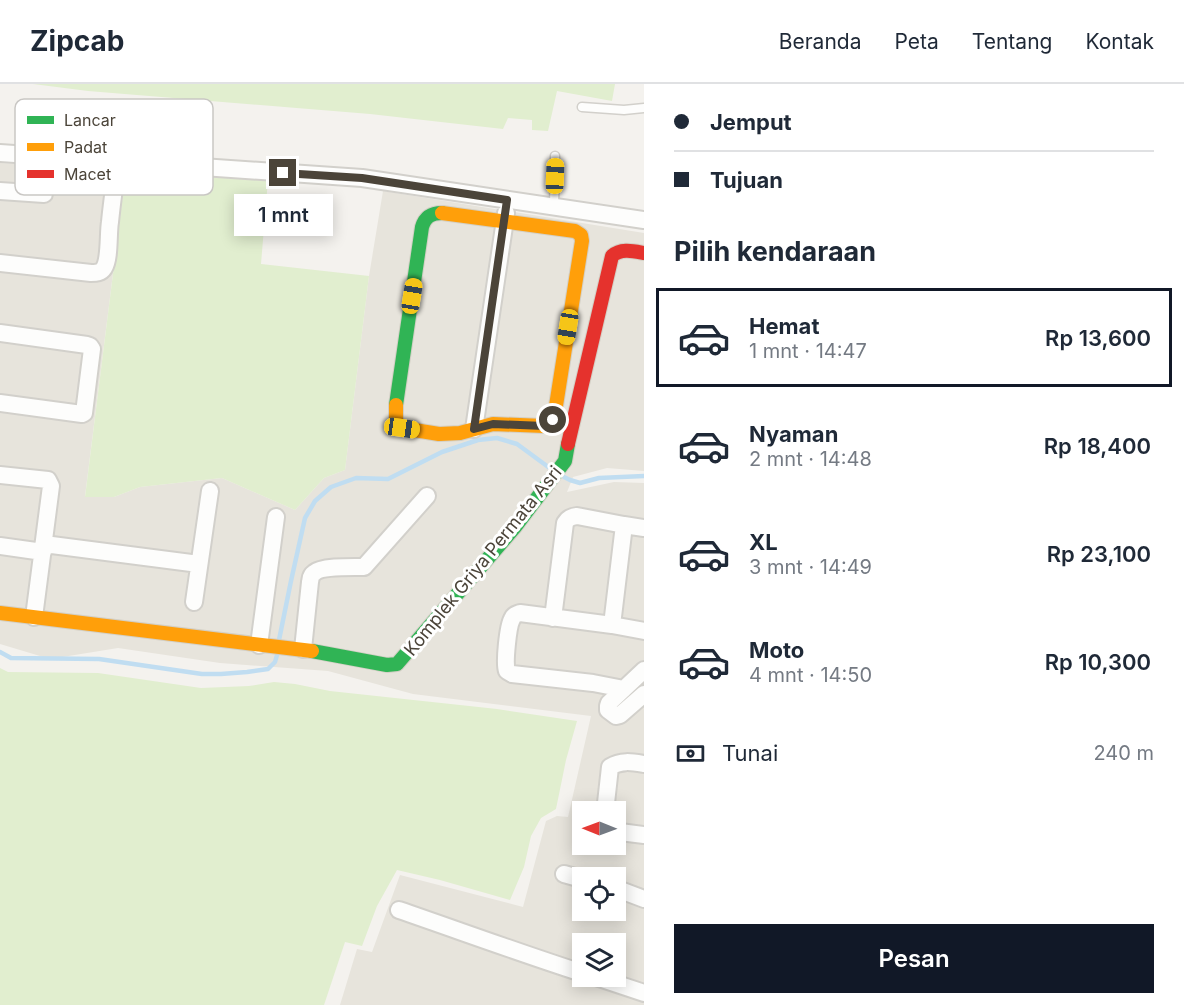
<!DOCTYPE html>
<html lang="id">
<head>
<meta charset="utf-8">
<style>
	body { margin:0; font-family:Inter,sans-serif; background:#f2f2f3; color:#1f2937; height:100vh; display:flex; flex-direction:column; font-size:22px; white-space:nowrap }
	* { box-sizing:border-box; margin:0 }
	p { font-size:20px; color:#747a83 }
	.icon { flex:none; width:33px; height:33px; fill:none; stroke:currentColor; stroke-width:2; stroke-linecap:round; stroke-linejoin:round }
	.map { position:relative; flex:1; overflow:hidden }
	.sheet { display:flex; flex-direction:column; background:#fff; width:540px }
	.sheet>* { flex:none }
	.top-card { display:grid; align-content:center; height:132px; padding:0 30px; background:#fff }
	.needle { width:39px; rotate:271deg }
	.tools { position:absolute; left:572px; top:717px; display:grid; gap:12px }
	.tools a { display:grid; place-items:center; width:54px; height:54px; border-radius:0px; background:#fff; box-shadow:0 3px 15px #0003; font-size:30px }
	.end { position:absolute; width:27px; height:27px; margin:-14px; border:8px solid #4b4439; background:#fff; box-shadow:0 0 0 3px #fff }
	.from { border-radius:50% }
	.bubble { position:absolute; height:42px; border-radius:0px; background:#fff; box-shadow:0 3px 15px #0003; font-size:20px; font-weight:600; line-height:42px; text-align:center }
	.car { position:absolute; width:18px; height:36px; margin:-18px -9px; border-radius:8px; box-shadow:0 0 4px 2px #0007; background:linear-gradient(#f5c518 24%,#345 0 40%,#f5c518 0 76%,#345 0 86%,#f5c518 0) }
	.top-card b { display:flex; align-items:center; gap:21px; height:57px; font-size:22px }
	.top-card b+b { border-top:2px solid #e0e1e3 }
	.top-card i { width:15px; height:15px; background:#1f2937 }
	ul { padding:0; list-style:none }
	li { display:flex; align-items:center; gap:18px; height:99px; margin:0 12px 9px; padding:0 18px; border:3px solid transparent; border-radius:0px }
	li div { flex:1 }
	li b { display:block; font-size:22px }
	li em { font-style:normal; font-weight:600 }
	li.current { border-color:#111827 }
	li>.icon { width:54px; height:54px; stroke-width:1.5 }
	h2 { padding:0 30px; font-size:27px; line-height:72px }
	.pay { display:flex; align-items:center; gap:15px; height:66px; padding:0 30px; font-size:22px }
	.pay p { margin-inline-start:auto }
	.cta { display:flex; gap:12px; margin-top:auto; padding:12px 30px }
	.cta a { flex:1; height:69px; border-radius:0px; background:#111827; color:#fff; font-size:24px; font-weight:600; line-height:69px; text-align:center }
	header { display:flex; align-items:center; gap:36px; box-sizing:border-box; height:84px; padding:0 30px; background:#fff; border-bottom:2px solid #e0e1e3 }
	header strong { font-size:28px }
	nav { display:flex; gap:33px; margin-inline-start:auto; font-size:21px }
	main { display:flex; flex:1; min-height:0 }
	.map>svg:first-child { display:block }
	.residential { fill:#e7e4dc; fill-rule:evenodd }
	.green { fill:#e1eecf }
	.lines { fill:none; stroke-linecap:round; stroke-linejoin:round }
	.stream { stroke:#c0ddf1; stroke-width:4.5 }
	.lane-casing { stroke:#d2d0cb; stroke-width:11 }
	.street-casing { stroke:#d2d0cb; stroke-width:20 }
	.fast-casing { stroke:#d3cfc5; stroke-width:16 }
	.slow-casing { stroke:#d3cfc5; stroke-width:16 }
	.jam-casing { stroke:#d3cfc5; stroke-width:16 }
	.lane { stroke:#fdfdfc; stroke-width:8 }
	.street { stroke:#fdfdfc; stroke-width:16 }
	.fast { stroke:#30b455; stroke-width:14 }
	.slow { stroke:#ff9f0a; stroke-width:14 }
	.jam { stroke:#e5322d; stroke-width:14 }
	.route { stroke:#4b4439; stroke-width:8 }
	.labels { text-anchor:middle; stroke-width:6; stroke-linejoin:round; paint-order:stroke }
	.street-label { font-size:18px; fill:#4b4439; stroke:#fff }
	.key { fill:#fff; stroke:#c9c7c4; stroke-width:1.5 }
	.key-label { font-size:16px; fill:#4b4439 }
</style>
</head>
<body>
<header>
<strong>Zipcab</strong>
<nav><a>Beranda</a><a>Peta</a><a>Tentang</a><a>Kontak</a></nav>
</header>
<main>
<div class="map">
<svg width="644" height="921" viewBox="0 0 644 921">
	<rect width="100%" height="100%" fill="#f4f2ee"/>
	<path class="residential" d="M0,79L126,86L85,412L114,413L140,403L222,394L295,426L324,394L345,386L369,192L383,107L644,149V387L607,384L573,393L567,408L614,398L644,399V921H340L357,865L372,868L400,791L523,823L546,737L557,732L568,733L591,632L413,610L328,587L220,579L118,564L50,575L0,560ZM582,728H615V760H582ZM582,794H615V826H582ZM582,860H615V892H582Z"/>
	<path class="green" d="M33,0H615L612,17L557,7L548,47L532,46V36L508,34L503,45L370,30L88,7Z
		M126,86L268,96L261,180L369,192L345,386L324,394L295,426L222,394L140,403L114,413H85Z
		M0,584L8,588L98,589L201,604L249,602L274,598L295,600L330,607L497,625L577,637L566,676L556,725L541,734L531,752L524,783L510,816L440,796L397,786L377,822L362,862L345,858L324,921H0Z"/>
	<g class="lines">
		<path class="stream" d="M564,393L570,396L580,399L599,394L644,392
			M279,556L291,497L305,434L315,417L331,403L356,394L388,395L442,368L478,356L497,354L517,360L551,385
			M0,568L11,574L99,575L202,590H221L247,588L268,585L275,578L277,571"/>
		<g class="lane-casing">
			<path id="lane" d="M582,23L624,26L644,24
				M554,123L555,72"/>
		</g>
		<g class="street-casing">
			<path id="street" d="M0,69L362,94L644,136
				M0,107L44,110
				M0,179L91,189C96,189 101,189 104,184C110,175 108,149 110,138C112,117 115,97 118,76
				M0,249L87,261L90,262L92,265L84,329L82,330L0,319
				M474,345L506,129
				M0,391L48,396L51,402L34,533
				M624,441L644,444
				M44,460L199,480
				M0,462L43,468
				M194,518L210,407
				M553,534L565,439C568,434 571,433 577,432L624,441L612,541
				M259,561L276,433
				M303,565L310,498C311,494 310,492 314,489C321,482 353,483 364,483L427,412
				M644,586L609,619L608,622V626L616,632L620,631L644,610
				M624,605L593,599L512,590L507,587C504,579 508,542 512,535C514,530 515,531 520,529L612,541L644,547
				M605,728L610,683C621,676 632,678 644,680
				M615,745L620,748L644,751
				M564,790L582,795
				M615,804L644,815
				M399,826C460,847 520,869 582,889
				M593,892L644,909"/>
		</g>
		<g class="fast-casing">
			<path id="fast" d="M396,321L422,143C425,133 431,129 442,129
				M312,567L387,581L397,580L515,443L565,377L568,360"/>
		</g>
		<g class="slow-casing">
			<path id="slow" d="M396,321V338L402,344L439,350L460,349L493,340L544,342L551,337L555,328L582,157L581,151L575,147L442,129
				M0,529L312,567"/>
		</g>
		<g class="jam-casing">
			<path id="jam" d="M568,360L612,172C621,164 633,167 644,169"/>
		</g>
		<use href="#lane" class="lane"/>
		<use href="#street" class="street"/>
		<use href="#fast" class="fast"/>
		<use href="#slow" class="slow"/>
		<use href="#jam" class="jam"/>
	</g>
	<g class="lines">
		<path class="route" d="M283,89L362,94L507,116L474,345L493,340L544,342L549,340L553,336"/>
	</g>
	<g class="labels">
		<g class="street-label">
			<text transform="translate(483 477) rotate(-51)" y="6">Komplek Griya Permata Asri</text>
		</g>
	</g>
	<rect x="15" y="15" width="198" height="96" rx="9" class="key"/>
	<rect x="27" y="32" width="27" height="8" fill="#30b455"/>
	<rect x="27" y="59" width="27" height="8" fill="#ff9f0a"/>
	<rect x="27" y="86" width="27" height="8" fill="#e5322d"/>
	<g class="key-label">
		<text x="64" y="42">Lancar</text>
		<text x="64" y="69">Padat</text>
		<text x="64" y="96">Macet</text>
	</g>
</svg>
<div class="tools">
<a><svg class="needle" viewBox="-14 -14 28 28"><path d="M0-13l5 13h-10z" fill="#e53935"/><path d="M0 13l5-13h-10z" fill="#747a83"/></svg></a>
<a><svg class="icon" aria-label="locate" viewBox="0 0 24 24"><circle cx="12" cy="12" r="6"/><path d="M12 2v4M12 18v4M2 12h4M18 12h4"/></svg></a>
<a><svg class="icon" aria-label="layers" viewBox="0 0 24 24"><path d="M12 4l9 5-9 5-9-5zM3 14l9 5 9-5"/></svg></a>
</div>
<i class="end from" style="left:553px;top:336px"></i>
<i class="end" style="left:283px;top:89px"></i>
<div class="bubble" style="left:234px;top:110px;width:99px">1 mnt</div>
<i class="car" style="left:555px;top:92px;rotate:2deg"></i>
<i class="car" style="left:412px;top:212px;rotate:9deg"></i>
<i class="car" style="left:568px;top:243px;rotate:189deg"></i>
<i class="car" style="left:402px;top:344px;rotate:98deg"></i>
</div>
<section class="sheet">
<div class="top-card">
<b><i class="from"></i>Jemput</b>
<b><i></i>Tujuan</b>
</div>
<h2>Pilih kendaraan</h2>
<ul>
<li class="current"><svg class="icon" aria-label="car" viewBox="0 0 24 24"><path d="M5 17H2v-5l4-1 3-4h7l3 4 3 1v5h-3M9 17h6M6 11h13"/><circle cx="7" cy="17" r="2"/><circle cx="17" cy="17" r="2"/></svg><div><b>Hemat</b><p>1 mnt · 14:47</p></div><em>Rp 13,600</em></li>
<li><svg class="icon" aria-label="car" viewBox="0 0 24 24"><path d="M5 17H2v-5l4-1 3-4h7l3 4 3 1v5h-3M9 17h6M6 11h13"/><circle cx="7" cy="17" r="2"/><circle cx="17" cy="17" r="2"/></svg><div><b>Nyaman</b><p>2 mnt · 14:48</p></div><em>Rp 18,400</em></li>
<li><svg class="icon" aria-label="car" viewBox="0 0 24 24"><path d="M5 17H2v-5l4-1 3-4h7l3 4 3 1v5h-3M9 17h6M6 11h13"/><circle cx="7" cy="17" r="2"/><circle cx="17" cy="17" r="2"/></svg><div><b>XL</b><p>3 mnt · 14:49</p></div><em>Rp 23,100</em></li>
<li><svg class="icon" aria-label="car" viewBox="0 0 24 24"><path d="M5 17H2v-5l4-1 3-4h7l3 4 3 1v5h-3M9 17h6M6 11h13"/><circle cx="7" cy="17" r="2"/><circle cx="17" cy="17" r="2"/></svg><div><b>Moto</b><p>4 mnt · 14:50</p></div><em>Rp 10,300</em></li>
</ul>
<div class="pay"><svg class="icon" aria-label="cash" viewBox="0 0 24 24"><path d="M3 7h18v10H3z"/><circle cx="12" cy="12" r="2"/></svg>Tunai<p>240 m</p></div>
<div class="cta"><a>Pesan</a></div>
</section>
</main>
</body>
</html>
